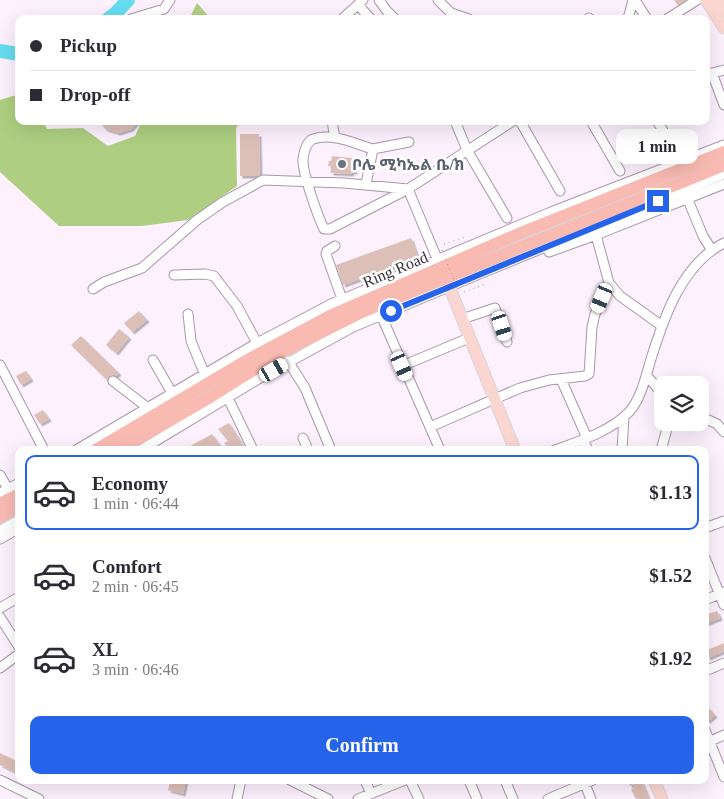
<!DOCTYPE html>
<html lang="en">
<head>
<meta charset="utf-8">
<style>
	body { margin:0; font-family:"Times New Roman","Noto Sans Ethiopic",serif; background:#f2f2f3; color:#2b2b33; height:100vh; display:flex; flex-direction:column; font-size:19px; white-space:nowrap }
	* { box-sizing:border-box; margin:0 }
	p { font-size:16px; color:#7c7c81 }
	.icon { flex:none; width:28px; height:28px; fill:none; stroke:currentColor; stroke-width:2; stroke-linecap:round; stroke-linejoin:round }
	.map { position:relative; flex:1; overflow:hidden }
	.sheet { position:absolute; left:15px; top:446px; width:694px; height:338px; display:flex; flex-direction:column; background:#fff; border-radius:10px; box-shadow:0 5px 20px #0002 }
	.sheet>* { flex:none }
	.hud { position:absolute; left:15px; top:15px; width:695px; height:110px; border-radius:10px; box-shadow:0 5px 20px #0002; display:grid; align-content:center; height:110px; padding:0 15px; background:#fff }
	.controls { position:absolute; left:654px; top:376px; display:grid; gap:10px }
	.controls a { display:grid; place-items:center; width:55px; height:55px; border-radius:10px; background:#fff; box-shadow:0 5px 20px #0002; font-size:25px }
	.end { position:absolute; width:22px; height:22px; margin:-11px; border:6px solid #2563eb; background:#fff; box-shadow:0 0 0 2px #fff }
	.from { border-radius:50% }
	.bubble { position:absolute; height:35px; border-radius:10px; background:#fff; box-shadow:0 5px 20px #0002; font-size:16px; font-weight:800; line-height:35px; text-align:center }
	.car { position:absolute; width:15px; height:30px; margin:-15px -8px; border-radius:6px; box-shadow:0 0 4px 1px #0007; background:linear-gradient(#fff 24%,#345 0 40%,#fff 0 76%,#345 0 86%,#fff 0) }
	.hud b { display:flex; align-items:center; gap:18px; height:48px; font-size:19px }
	.hud b+b { border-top:1px solid #e1e1e2 }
	.hud i { width:12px; height:12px; background:#2b2b33 }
	ul { padding:9px 0 0; list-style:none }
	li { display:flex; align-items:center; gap:15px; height:75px; margin:0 10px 8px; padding:0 5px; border:2px solid transparent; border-radius:10px }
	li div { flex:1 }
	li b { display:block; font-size:19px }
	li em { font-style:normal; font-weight:800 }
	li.on { border-color:#2563eb }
	li>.icon { width:45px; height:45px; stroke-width:1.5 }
	.button { display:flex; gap:10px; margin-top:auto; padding:10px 15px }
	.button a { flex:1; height:58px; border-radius:10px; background:#2563eb; color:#fff; font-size:20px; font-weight:800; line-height:58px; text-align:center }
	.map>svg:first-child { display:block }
	.forest { fill:#aecf81 }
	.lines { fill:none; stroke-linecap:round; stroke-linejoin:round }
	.river { stroke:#65dcf0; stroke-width:14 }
	.building { fill:#dcbfb7; filter:url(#shadow) }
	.minor-casing { stroke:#a996ab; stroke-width:11 }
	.major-casing { stroke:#d7d5d7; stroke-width:13 }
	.highway-casing { stroke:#d7d5d7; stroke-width:14 }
	.path { stroke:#9c929d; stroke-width:1; stroke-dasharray:1 4; stroke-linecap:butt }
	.minor { stroke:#fff; stroke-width:9 }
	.major { stroke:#fbd6d1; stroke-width:11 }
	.highway { stroke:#f9bab2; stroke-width:12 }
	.path-bridge { stroke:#9c929d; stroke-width:1; stroke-dasharray:1 4; stroke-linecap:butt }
	.route { stroke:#2563eb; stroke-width:6 }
	.worship-dot { fill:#6b7280; stroke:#fff; stroke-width:2 }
	.labels { text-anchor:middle; stroke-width:5; stroke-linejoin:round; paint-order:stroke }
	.worship-label { font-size:16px; font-weight:bold; fill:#5b616d; stroke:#fff; text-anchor:start }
	.street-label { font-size:16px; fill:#372f37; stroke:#fff }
</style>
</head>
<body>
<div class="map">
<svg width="724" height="799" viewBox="0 0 724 799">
	<defs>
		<filter id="shadow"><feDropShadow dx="2.5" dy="2.5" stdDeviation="0" flood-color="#0004"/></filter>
	</defs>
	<rect width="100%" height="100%" fill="#fdf1fe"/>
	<path class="forest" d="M197,3L211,19H189Z
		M19,94V121H43L47,129L83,128L108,146L135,136L142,121H241L236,128L237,186L188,220L142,226H59L0,172V100Z"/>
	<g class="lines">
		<path class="river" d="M108,19L115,14L128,0
			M0,51L19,54"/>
	</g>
	<path class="building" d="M674,0H690L679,7Z
		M99,121H138L131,129L118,133L105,129Z
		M240,134H259L260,176H240Z
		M332,156L352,158V160L355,161V172H352L351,174L331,173V166H328L329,161H331Z
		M411,238L418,258L343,285L336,265Z
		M139,311L147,320L132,332L124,323Z
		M119,329L129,337L116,353L106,345Z
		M81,336L119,373L109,382L71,345Z
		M26,371L31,379L21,385L16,376Z
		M43,410L49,419L40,424L34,415Z
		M229,423L246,450H233L229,444L226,446L224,443L228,441L218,429Z
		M212,434L219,444L214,447L213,446L205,450H183Z
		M717,611L720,618L705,624V615Z
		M724,643V651L708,658L705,651Z
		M709,708L715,715L708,721L705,718V711Z
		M0,753L19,762V774L0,765Z
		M179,780H186L183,794L168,790L170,782L178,784Z
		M628,780H641L649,799H639L638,797L635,798L631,789L635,788L633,784L630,786Z"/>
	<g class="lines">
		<g class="minor-casing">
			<path id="minor" d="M379,0L386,10L395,19
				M438,0L451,13L469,19
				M635,0L647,19
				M358,5L371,19
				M131,19L164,9L170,0
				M342,19L363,0
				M588,19L589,18
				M628,19L633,0
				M667,19L697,0
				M712,73L724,70
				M706,74L712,73L724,105
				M332,121L335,138
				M455,121L467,150L507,218
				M520,121L560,191
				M591,121L620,171
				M657,121L676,152
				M373,149C355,144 332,132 313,139C306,142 304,152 303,159C302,172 318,217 324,229H330L408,189L513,121
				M366,184L373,149L409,142
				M408,189L438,261
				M688,200L703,236L711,249
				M596,235L609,283L620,296L662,326
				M335,246L327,251L326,254L342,299
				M549,252L596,235L724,184
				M174,275L205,274L214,276L237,306L257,343
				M93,289L104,282L142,268L197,220L223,202L263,180L344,183L408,189
				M188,314L191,341L205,375
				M381,315L440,450
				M462,319L495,308L507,342
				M153,360L172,393
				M288,361L305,388L331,450
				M0,365L44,450
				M402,366L469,338
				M646,375L662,393
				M561,379L587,438
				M113,381L148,408
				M228,398L253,450
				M700,416L717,424L724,432
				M430,427L520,388L549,380L585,376L589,374L592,327L595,314L609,283
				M303,438L308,450
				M583,439L588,450
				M76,450L257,343L331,304L551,212L724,145
				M141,450L260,378L353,327L482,273L724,174
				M555,450C580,441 611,431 629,412C641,399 646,376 651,359C664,317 682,264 724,243
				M622,450L624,417
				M661,450L669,422
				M0,475L8,489
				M0,493L19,483
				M705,528L724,521
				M0,530L19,520
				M0,539L19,528
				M705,558L724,605
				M705,600L724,592
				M0,608L19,597
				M0,617L19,647
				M0,668L19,654
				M705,671L724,663
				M705,730L724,777
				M706,743L724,735
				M0,780L39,799
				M290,780L328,799
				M365,780L371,794
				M410,780L419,799
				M469,780L477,799
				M505,780L513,799
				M583,780L591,799
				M237,799L241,780
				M358,799L405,780
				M548,799L593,780"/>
		</g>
		<g class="major-casing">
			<path id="major" d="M706,0L724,28
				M718,0L724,10
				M449,286L515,450
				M654,780L662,799"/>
		</g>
		<g class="highway-casing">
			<path id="highway" d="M96,450L246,361L330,316L523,232L724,152
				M119,450L210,397L280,353L362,312L724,165
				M0,504L19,494
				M0,517L19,507"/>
		</g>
		<path class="path" d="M444,244L465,237V238
			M464,292L485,284L484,282"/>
		<use href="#minor" class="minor"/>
		<use href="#major" class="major"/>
		<use href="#highway" class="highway"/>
		<path class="path-bridge" d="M442,250L458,290"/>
	</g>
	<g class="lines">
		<path class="route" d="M391,311L658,201"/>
	</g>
	<circle class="worship-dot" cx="342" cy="164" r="5"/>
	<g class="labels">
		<g class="worship-label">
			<text x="352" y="170">ቦሌ ሚካኤል ቤ/ክ</text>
		</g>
		<g class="street-label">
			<text transform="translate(395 269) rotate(-23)" y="6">Ring Road</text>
		</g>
	</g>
</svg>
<div class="controls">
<a><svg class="icon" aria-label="layers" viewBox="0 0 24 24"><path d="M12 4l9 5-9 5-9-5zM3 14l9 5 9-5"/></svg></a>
</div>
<i class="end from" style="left:391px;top:311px"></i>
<i class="end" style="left:658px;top:201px"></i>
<div class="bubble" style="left:616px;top:129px;width:82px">1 min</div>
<i class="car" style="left:602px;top:298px;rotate:203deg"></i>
<i class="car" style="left:502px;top:326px;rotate:162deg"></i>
<i class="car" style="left:402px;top:366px;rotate:156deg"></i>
<i class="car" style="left:274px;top:370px;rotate:60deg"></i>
<div class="hud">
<b><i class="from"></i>Pickup</b>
<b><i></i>Drop-off</b>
</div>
<section class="sheet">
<ul>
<li class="on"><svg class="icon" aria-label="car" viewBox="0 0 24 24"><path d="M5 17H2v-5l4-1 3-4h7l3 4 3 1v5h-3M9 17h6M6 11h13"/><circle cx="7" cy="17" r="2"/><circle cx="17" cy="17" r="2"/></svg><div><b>Economy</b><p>1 min · 06:44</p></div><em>$1.13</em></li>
<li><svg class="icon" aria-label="car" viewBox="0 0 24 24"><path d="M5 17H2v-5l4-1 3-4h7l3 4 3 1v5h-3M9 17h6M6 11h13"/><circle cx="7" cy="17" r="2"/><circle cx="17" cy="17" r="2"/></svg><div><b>Comfort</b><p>2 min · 06:45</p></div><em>$1.52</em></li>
<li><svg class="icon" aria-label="car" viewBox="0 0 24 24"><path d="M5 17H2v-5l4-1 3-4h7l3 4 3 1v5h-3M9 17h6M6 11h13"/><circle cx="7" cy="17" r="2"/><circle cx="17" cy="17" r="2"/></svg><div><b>XL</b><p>3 min · 06:46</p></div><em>$1.92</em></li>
</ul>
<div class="button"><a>Confirm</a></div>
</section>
</div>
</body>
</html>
